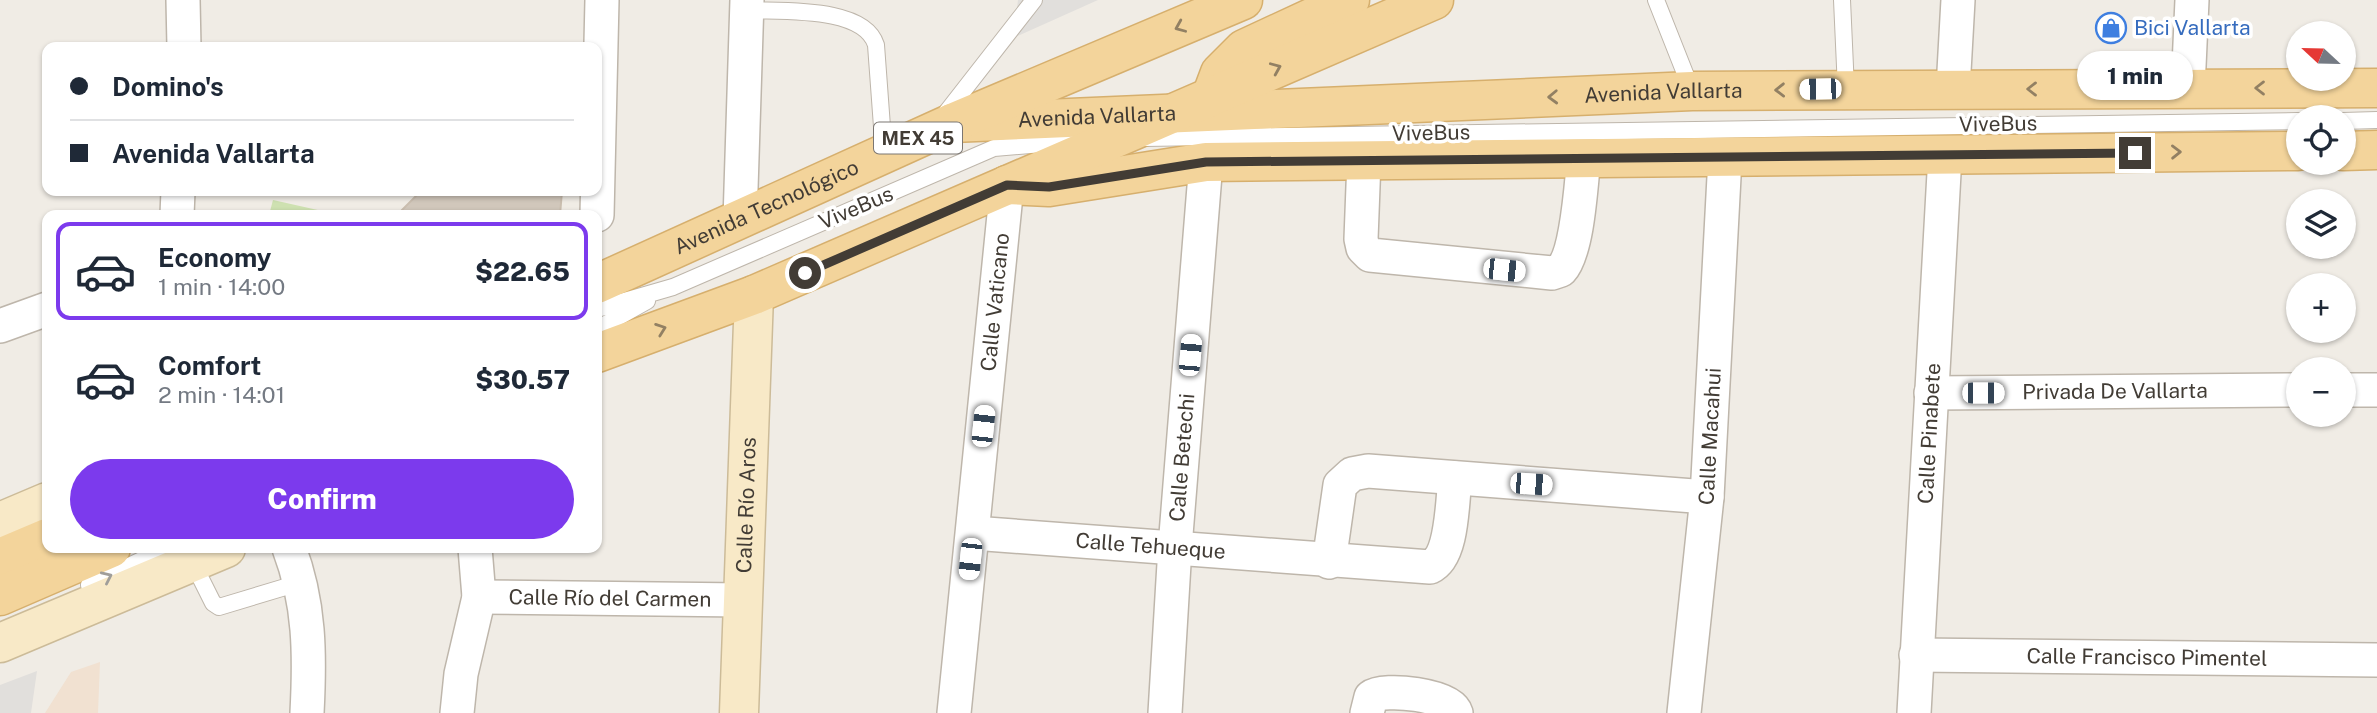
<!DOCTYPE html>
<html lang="en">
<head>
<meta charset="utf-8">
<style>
	body { margin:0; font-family:"Public Sans",sans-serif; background:#f2f2f3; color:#1f2937; height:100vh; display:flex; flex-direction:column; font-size:26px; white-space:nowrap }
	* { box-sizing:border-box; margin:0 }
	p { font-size:23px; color:#747a83 }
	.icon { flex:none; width:38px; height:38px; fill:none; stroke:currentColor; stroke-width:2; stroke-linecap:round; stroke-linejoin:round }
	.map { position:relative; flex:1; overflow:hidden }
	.sheet { position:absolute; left:42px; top:210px; width:560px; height:343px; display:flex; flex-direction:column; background:#fff; border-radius:14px; box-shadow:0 2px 5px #0004 }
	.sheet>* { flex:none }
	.top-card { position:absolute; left:42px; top:42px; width:560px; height:154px; border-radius:14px; box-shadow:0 2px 5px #0004; display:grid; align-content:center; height:154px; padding:0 28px; background:#fff }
	.needle { width:46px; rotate:292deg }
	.fabs { position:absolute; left:2286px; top:21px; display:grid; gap:14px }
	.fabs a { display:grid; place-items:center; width:70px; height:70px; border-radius:50%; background:#fff; box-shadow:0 2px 5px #0004; font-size:35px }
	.end { position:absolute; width:32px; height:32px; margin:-16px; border:9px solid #423c35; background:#fff; box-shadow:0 0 0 4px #fff }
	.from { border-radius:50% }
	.bubble { position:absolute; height:49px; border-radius:24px; background:#fff; box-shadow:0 2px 5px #0004; font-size:23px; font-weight:800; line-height:49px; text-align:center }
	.car { position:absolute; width:21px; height:42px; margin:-21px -10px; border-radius:9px; box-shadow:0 0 5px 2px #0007; background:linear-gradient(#fff 24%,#345 0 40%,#fff 0 76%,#345 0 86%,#fff 0) }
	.top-card b { display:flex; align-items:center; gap:24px; height:66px; font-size:26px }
	.top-card b+b { border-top:2px solid #e0e1e3 }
	.top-card i { width:18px; height:18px; background:#1f2937 }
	ul { padding:12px 0 0; list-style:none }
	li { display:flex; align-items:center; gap:21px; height:98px; margin:0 14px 10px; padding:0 14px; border:4px solid transparent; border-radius:14px }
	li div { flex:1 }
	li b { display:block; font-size:26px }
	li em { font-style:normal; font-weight:800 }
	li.selected { border-color:#7c3aed }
	li>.icon { width:63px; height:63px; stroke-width:1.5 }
	.cta { display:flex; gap:14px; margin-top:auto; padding:14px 28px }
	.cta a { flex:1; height:80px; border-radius:42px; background:#7c3aed; color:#fff; font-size:28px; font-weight:800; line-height:80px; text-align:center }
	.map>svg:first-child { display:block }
	.commercial { fill:#f1e1d1 }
	.green { fill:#cee1b1 }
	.parking { fill:#e1dfdc }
	.building { fill:#d1c7bb; stroke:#cabeaf; stroke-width:2 }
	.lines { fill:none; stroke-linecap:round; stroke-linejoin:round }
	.lane-casing { stroke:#beb6ab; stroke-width:18 }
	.street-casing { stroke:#beb6ab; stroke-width:36 }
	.secondary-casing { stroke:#ccbb98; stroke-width:41 }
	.primary-casing { stroke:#d6af6d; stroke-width:41 }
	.lane { stroke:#fff; stroke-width:16 }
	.street { stroke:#fff; stroke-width:33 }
	.secondary { stroke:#f8e9c7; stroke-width:38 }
	.primary { stroke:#f3d49b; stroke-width:38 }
	.oneway { stroke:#928063 }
	.oneway2 { stroke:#a09e9a }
	.route { stroke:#423c35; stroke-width:9 }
	.labels { text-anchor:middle; stroke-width:7; stroke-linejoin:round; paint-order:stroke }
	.shield { fill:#fff; stroke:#7b7672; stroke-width:2 }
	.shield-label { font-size:19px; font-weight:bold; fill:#423c35 }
	.shop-label { font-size:21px; fill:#366cbe; stroke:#fff; text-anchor:start }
	.street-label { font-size:21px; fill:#423c35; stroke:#fff }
</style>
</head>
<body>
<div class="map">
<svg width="2377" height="713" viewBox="0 0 2377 713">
	<rect width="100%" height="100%" fill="#f0ece5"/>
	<path class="commercial" d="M100,662L98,713H45L71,672Z"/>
	<path class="green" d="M273,200L340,215H269Z"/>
	<path class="parking" d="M1018,0H1098L1013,38Z
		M37,671L31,713H0V685Z"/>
	<path class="building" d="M421,191H562L560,215H397Z"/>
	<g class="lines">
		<g class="lane-casing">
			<path id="lane" d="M1656,0L1692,91
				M1842,0L1846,89
				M747,10C782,12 864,6 876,45L884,154
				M942,118L1034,0
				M2343,121L2377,120
				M1144,138L2298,121
				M597,309L673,287L994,148L1077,141
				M597,329L647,301
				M192,561L213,603L219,607L302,582
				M89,585L167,548"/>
		</g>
		<g class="street-casing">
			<g id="street">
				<path d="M183,0L184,47"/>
				<path d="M2188,88L2192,0"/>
				<path d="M1953,89L1958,0"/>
				<path d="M1364,160L1361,239L1363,248L1370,255L1552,273L1561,270C1578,252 1581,183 1584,157"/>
				<path d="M177,215L178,191"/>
				<path d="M597,215L602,0"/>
				<path d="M740,220L747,0"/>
				<path d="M0,326L47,309"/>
				<path d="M2343,390H2377"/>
				<path id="s1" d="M1931,393L2298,390"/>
				<path id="s2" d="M973,533L1430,567C1453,557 1452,502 1455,478"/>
				<path d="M289,548C310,603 310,655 307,713"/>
				<path d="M1329,562L1340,485L1352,474L1368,471L1707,497"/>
				<path id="s3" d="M479,597L743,600"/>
				<path id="s4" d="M1916,655L2377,660"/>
				<path d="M457,713L461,674L479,597L475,548"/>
				<path id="s5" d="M954,713L1007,185"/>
				<path id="s6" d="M1165,713L1175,547L1206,162"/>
				<path d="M1367,713L1371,697C1384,687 1451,695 1456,713"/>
				<path id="s7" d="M1684,713L1707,497L1725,158"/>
				<path id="s8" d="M1914,713L1945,155"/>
			</g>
		</g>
		<g class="secondary-casing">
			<g id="secondary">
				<path d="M0,522L47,502"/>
				<path d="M0,643L226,548"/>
				<path id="s9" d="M739,713L754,295"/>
			</g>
		</g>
		<g class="primary-casing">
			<g id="primary">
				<path d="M1211,97L1220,73L1244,49L1350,0"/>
				<path id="s10" d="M952,123L1692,91L2377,88"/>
				<path d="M2343,151L2377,150"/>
				<path d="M1007,185L1049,187L1206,162L2298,151"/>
				<path id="s11" d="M597,284L952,123L1243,0"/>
				<path d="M597,353L754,295L1434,0"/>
				<path d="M0,558L47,538"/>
				<path d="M0,596L111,548"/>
			</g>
		</g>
		<use href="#lane" class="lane"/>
		<use href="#street" class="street"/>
		<use href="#secondary" class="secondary"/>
		<use href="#primary" class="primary"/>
	</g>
	<defs><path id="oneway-chevron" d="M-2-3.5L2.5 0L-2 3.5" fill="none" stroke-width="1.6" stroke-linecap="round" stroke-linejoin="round" transform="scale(1.75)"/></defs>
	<g class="oneway">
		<use href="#oneway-chevron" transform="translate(1180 27) rotate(157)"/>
		<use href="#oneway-chevron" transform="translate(1276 68) rotate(-23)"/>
		<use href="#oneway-chevron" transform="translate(2260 88) rotate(-180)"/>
		<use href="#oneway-chevron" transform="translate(2032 89) rotate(180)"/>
		<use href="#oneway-chevron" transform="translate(1780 90) rotate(179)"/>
		<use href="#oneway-chevron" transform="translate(1553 97) rotate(178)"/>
		<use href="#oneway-chevron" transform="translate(2176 152) rotate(-1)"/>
		<use href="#oneway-chevron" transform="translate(661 329) rotate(-20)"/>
	</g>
	<use class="oneway2" href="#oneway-chevron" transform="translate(107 577) rotate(-25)"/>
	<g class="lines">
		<path class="route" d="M805,273L1007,185L1049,187L1206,162L2135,153"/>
	</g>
	<defs>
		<g id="shop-ring" transform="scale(1.575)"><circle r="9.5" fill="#fff" stroke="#3f7fe0" stroke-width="1.5"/><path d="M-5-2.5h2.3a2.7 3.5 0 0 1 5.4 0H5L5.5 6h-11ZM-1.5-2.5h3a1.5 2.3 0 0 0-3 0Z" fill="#3f7fe0"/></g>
	</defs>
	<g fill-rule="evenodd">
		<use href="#shop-ring" x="2111" y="28"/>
	</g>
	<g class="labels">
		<rect class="shield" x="874" y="122.5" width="88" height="31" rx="5"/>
		<g class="shield-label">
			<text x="918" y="145">MEX 45</text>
		</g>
		<g class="shop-label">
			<text x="2134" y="35">Bici Vallarta</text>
		</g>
		<g class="street-label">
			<text dy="7" stroke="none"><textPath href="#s10" startOffset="712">Avenida Vallarta</textPath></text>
			<text dy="7" stroke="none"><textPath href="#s10" startOffset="145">Avenida Vallarta</textPath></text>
			<text transform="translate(1998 124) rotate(-1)" y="7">ViveBus</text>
			<text transform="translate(1431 133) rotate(-1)" y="7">ViveBus</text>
			<text dy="7" stroke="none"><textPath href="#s11" startOffset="186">Avenida Tecnológico</textPath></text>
			<text transform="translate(856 208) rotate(-23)" y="7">ViveBus</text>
			<text dy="7" stroke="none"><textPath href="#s5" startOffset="413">Calle Vaticano</textPath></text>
			<text dy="7" stroke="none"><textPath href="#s1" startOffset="184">Privada De Vallarta</textPath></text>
			<text dy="7" stroke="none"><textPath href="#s8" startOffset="280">Calle Pinabete</textPath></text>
			<text dy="7" stroke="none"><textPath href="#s7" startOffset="278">Calle Macahui</textPath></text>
			<text dy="7" stroke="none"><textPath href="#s6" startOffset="256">Calle Betechi</textPath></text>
			<text dy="7" stroke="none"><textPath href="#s9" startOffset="208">Calle Río Aros</textPath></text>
			<text dy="7" stroke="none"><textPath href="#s2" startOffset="178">Calle Tehueque</textPath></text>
			<text dy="7" stroke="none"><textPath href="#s3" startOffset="131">Calle Río del Carmen</textPath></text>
			<text dy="7" stroke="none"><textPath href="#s4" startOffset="231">Calle Francisco Pimentel</textPath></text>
		</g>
	</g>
</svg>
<div class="fabs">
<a><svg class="needle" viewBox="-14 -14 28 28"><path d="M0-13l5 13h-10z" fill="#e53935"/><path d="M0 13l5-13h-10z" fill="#747a83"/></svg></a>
<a><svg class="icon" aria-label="locate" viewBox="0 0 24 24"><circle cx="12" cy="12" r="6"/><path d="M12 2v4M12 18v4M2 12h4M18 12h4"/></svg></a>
<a><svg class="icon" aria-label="layers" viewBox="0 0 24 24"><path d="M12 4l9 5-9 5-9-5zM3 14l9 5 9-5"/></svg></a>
<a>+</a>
<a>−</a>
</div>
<i class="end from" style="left:805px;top:273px"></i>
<i class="end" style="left:2135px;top:153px"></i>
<div class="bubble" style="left:2077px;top:51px;width:116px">1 min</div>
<i class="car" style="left:1820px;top:89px;rotate:269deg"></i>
<i class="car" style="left:1504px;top:270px;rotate:96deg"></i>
<i class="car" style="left:1190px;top:355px;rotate:5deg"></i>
<i class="car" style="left:1983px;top:393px;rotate:90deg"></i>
<i class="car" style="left:983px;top:426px;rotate:6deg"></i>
<i class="car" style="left:1531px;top:484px;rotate:94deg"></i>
<i class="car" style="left:970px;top:559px;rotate:186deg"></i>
<div class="top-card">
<b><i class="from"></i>Domino's</b>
<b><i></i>Avenida Vallarta</b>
</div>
<section class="sheet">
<ul>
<li class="selected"><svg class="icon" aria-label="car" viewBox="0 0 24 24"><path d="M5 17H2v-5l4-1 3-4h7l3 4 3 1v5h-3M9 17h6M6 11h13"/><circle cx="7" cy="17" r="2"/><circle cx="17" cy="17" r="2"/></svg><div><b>Economy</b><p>1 min · 14:00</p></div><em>$22.65</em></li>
<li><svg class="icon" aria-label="car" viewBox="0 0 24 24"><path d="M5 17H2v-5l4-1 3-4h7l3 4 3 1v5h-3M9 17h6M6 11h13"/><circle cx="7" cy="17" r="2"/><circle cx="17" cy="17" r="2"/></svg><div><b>Comfort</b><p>2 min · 14:01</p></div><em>$30.57</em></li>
</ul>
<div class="cta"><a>Confirm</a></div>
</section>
</div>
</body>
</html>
